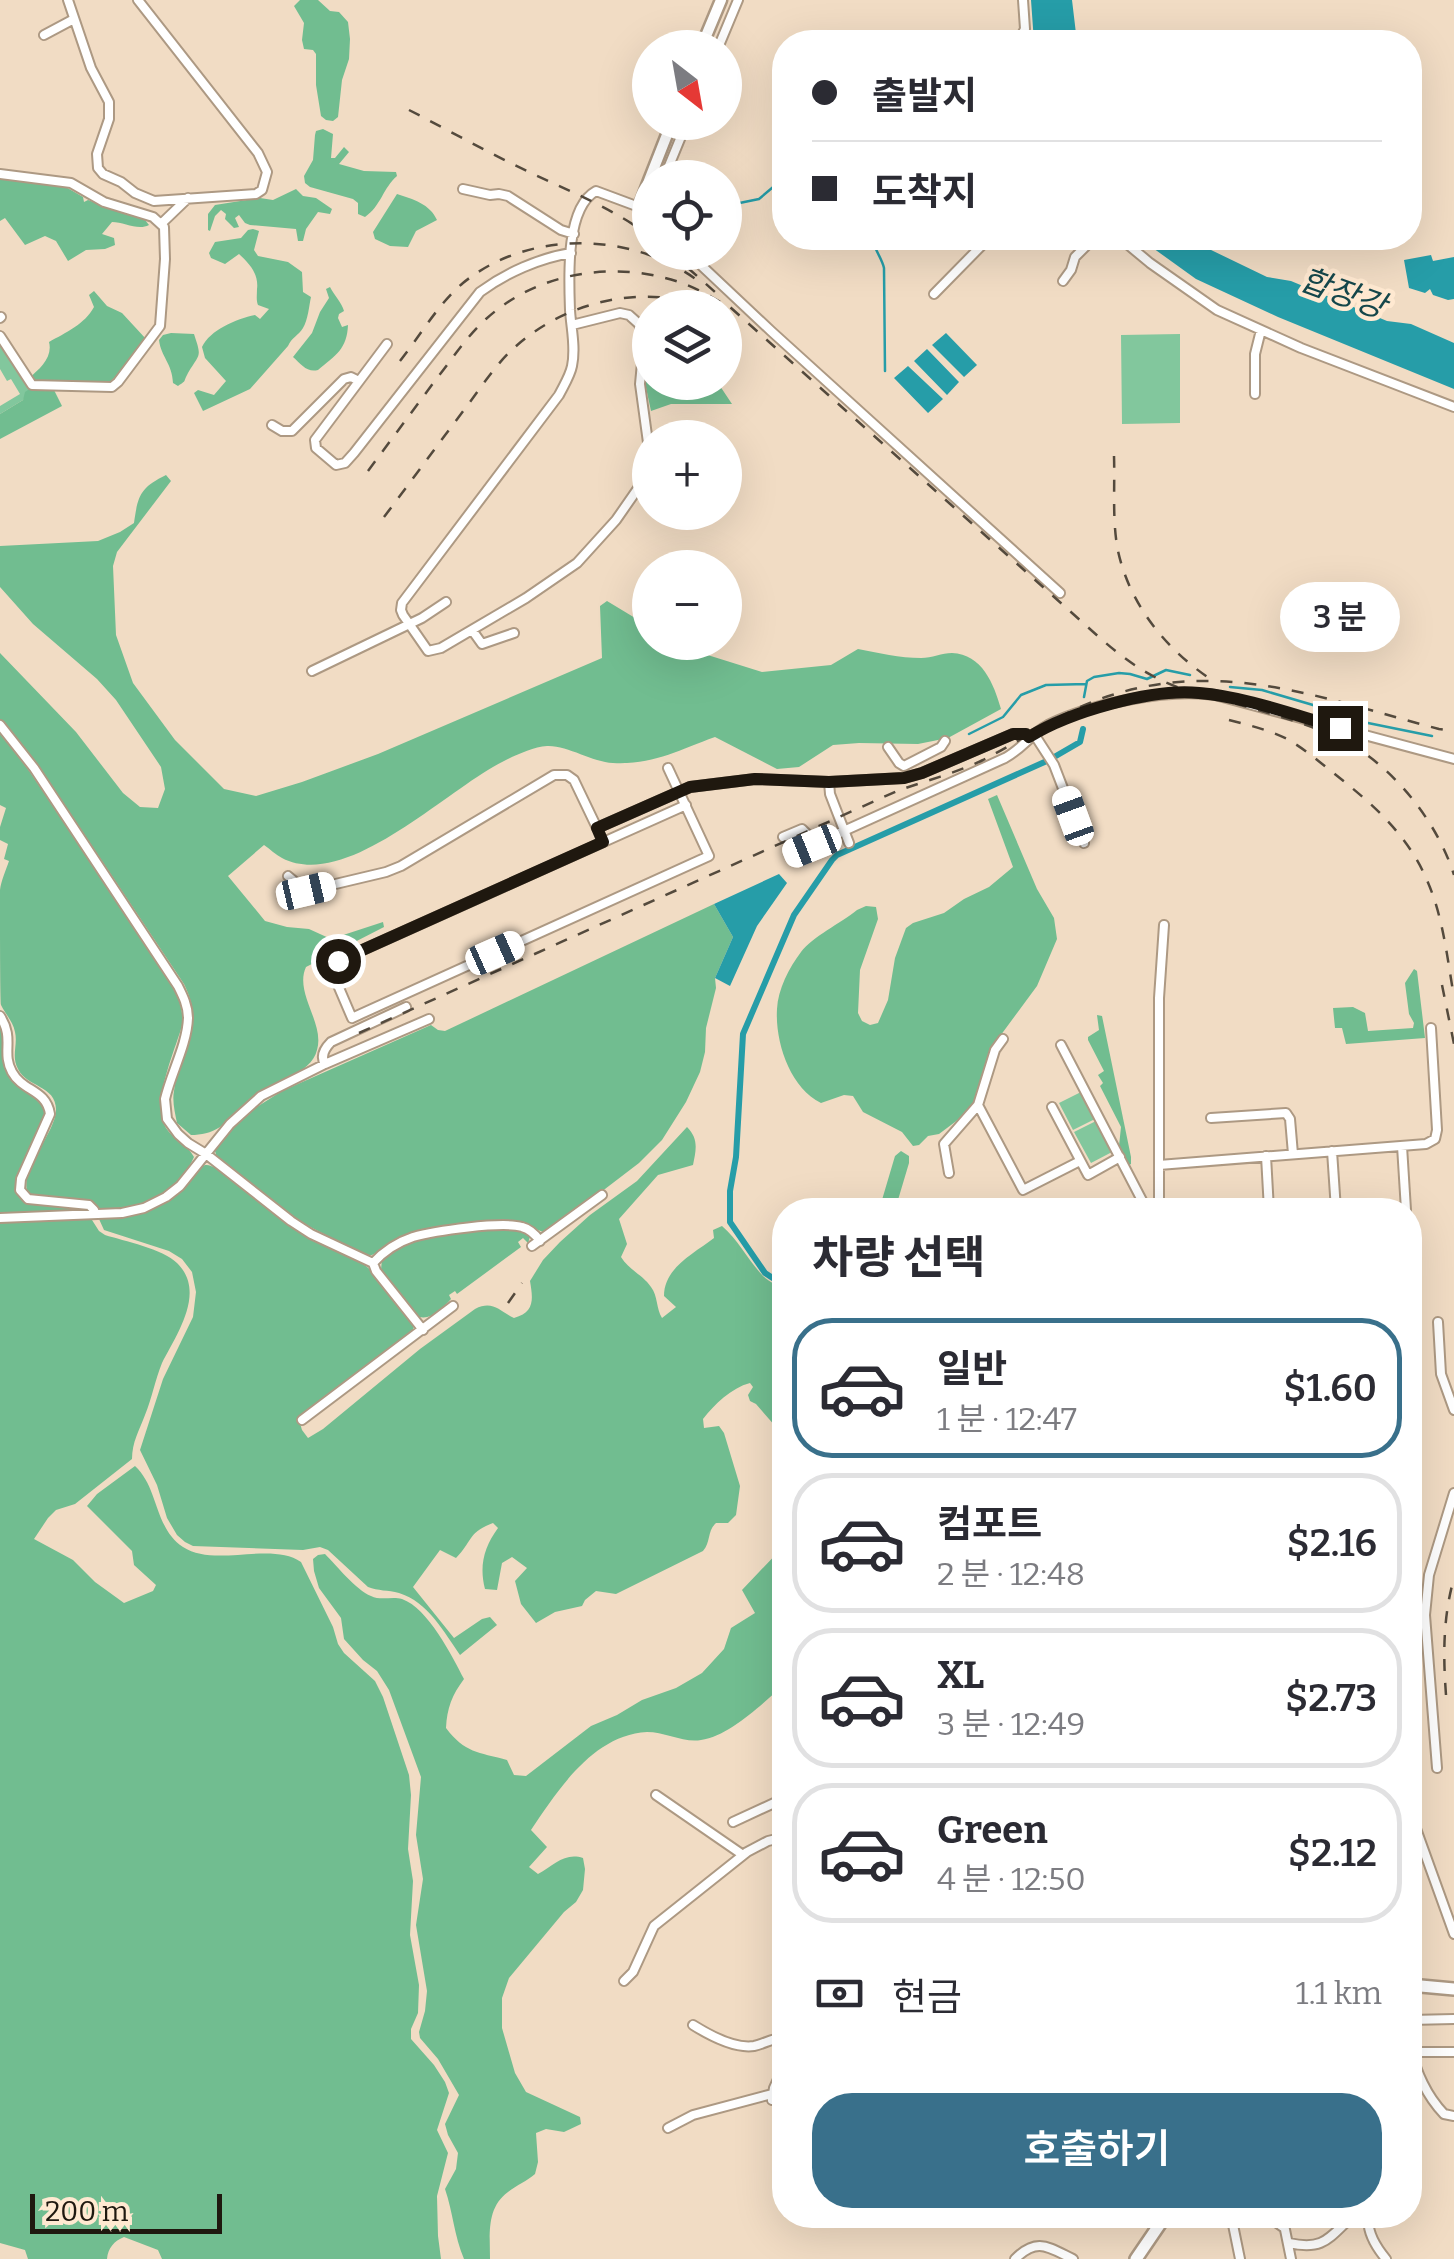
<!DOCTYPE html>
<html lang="ko">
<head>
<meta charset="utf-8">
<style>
	body { margin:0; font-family:Bitter,"Noto Sans KR",serif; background:#f2f2f3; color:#2b2b33; height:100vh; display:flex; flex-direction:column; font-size:38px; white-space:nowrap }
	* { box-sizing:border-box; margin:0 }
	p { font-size:32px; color:#7c7c81 }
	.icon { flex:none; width:55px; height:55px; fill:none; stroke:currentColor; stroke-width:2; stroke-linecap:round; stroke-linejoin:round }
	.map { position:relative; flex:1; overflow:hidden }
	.side { position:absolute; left:772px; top:1198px; width:650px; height:1030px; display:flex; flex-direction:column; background:#fff; border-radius:40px; box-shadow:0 10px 40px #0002 }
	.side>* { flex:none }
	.top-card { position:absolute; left:772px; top:30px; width:650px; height:220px; border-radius:40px; box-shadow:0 10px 40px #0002; display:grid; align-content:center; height:220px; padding:0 40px; background:#fff }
	.needle { width:65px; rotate:149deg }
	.tools { position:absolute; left:632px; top:30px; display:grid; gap:20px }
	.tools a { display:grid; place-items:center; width:110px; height:110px; border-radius:50%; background:#fff; box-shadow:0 10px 40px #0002; font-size:50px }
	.scale { position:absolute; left:30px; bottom:25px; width:192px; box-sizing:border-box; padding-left:10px; border:5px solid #1f180f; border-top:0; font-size:28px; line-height:35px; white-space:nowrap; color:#1f180f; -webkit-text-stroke:8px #ffe9d1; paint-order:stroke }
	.end { position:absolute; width:45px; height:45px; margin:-22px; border:12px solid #1f180f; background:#fff; box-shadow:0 0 0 5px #fff }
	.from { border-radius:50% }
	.bubble { position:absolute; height:70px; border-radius:35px; background:#fff; box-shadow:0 10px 40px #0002; font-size:32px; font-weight:600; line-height:70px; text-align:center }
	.car { position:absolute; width:30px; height:60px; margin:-30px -15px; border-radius:12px; box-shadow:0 0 8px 2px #0007; background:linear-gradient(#fff 24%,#345 0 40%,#fff 0 76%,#345 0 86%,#fff 0) }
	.top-card b { display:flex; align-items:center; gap:35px; height:95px; font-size:38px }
	.top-card b+b { border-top:2px solid #e1e1e2 }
	.top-card i { width:25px; height:25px; background:#2b2b33 }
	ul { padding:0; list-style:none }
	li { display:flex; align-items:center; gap:30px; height:140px; margin:0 20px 15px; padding:0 20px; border:5px solid #e1e1e2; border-radius:40px }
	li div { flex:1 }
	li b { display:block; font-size:38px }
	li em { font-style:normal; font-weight:600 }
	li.selected { border-color:#39708b }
	li>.icon { width:90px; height:90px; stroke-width:1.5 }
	h2 { padding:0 40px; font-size:45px; line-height:120px }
	.pay { display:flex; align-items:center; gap:25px; height:110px; padding:0 40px; font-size:38px }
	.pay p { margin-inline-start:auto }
	.primary-button { display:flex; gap:20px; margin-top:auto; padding:20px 40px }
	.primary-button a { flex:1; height:115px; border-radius:40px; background:#39708b; color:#fff; font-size:40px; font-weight:600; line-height:115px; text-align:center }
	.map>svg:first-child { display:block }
	.green { fill:#82c79d }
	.forest { fill:#71bd90 }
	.water { fill:#269da8 }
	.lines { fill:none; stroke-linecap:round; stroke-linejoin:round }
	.stream { stroke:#269da8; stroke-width:2.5 }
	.canal { stroke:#269da8; stroke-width:6 }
	.minor-casing { stroke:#ad9983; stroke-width:12 }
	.tertiary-casing { stroke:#ad9983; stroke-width:15 }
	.secondary-casing { stroke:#ad9983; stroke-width:16 }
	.minor { stroke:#fff; stroke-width:8 }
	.tertiary { stroke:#fff; stroke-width:10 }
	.secondary { stroke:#fff; stroke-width:11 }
	.rail { stroke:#544a3d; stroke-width:2.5; stroke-dasharray:12 12; stroke-linecap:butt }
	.route { stroke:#1f180f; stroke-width:12 }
	.labels { text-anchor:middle; stroke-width:9; stroke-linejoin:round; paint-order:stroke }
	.water-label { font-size:32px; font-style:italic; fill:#15474b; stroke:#ffe9d1 }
</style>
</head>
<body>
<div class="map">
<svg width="1454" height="2259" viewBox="0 0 1454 2259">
	<rect width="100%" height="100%" fill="#f1dcc4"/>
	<path class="green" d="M1180,334V423L1122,424L1121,335Z
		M0,343L31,388L23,400L0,414V406L20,394L11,379L7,381L0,369Z
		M1081,1092L1095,1119L1073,1130L1059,1103Z
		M1096,1121L1112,1152L1091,1163L1074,1132Z"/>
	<path class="forest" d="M300,0H318L330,11L339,12L348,22L350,39L349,59L342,80L338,117L333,121L326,120L321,116L316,85V54L313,50L304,49L302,40L304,23L294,6Z
		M323,129L333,134L331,158H335L344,147L349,152L339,164L364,171L396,172L397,176C383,188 381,206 365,217L358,214V203L353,199L310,187L305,183L304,176L313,160L315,135L316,131Z
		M0,177L64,186L83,197L84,202L88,200L145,220L149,225C138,231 124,222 112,222L102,234L114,238L115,245L105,249L86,250L68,261L56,241L45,236L25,245L5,218L0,221Z
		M296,189L303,196L316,198L332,209L330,214L318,212L306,229L303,241H298L296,229L250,225L245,223L239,215L235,218L239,227L234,228L225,219L226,214L221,210L215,216L210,231L208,230V214L215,205L260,198L273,200Z
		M397,194C413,199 430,204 437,220L416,231L408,247L390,246L375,239L373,232Z
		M253,229L259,231L254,250L258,256L288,262L302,272L303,292L311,297C309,306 308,320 303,328C298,336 292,337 288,346L250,389L203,411L194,393L198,390L214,395L226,381L205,358L202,347C210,330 236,319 255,315L260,319L269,309L258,305C256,300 257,295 257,289C259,274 249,263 239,254L225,264L211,258L209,253L215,242L241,238L248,230Z
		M330,287C334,295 342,303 344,311L339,314L338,318L342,327L348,325C347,349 336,355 318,370C307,373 301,364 293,357L312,333L320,312L329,298L326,289Z
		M94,291L107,306L122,313L146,339L126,368L106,385L32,380L29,378C40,369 53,357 49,342C65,333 85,324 94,307L89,295Z
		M650,332V382L718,383L732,404H671L651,411L645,383Z
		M171,333L194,334C202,358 200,353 188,373C182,384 188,379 178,386L173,383C172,363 161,357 159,340L163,335Z
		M31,388L54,390L62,406L0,439V414L23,400L25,392Z
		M166,475L171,481L117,552L113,566L116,635L133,683L175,740L224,789L256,796L302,782L378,754L602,658L600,606L607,601L650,627V642L681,643L698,652L762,672L831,665L858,649C878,653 900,658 921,658C932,658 942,653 952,653C982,654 994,684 1001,709L948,738L918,744L859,743L833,745L799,767L777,769L715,737C678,750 654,765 613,763C592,762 567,745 547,746C533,747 516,755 504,761C448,788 347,892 282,858C276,855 270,849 264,845L228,876L265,921L287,927L309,929L331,939L383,922L384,927L306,967C294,993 325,1023 317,1050C311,1075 273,1081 255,1095C242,1104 233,1118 220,1127C211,1133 201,1135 191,1135L177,1123C175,1113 172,1101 174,1091C180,1048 206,1029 184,984L44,774L0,719V653L76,732L123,793L140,807L158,808L165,789L161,767L116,700L97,679L33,624L0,587V546L98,541L120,532L134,523C138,495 140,488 166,475Z
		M0,733L30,772L173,985C179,999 184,1011 182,1026C174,1053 151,1103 166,1128C174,1140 187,1144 194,1157C178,1193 136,1213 98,1210L93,1204L29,1196C16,1173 54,1136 56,1111C57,1085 27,1088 18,1069C11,1056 18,1045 15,1032C13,1021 5,1014 1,1005C0,995 0,905 0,890C1,881 6,870 9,861L4,859L8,844L0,840V827L6,808L0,805Z
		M997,795L1037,889L1054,918L1057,939L1037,986L992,1047L982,1087L975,1102L963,1116L939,1134L928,1136L919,1145L913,1146L902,1132L863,1112L853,1096L844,1095L821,1103C790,1088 775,1042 777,1009C778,989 789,968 801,952C812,937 841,923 857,910L866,906L876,907L878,919L860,970L858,1013L862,1021L870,1025L878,1023L888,1000L895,958L906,928L913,923L944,913L964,899L989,887L1013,867L988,799Z
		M714,904L733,937L715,978L716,988L706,1028L705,1052L700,1072L686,1102L662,1140L639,1163L554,1228L543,1232L513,1220L494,1222L410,1234L372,1255H364L295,1219L217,1158L215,1151L217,1145L244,1115L282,1091L431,1025L438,1030L445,1031Z
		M1414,969L1417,971L1425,1038L1346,1044L1342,1028H1335L1333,1008L1353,1007L1365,1013L1368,1031L1413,1028L1414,1023L1409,1014L1405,983Z
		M1097,1015L1102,1016L1131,1157V1164L1129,1165L1119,1146L1121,1127L1100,1086L1103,1083L1098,1075L1104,1071L1088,1040V1037L1099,1030Z
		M0,1024C9,1041 0,1059 8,1076C17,1090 46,1094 46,1113C47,1140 0,1183 30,1203L86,1207L89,1213L0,1214Z
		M687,1127C699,1139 696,1150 693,1165L658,1175L619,1219L627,1244L621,1257C629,1270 643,1275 651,1287C658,1296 656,1308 662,1318L676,1307L664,1296C664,1268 693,1254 714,1238L713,1230L722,1226C739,1241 748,1260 763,1276C770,1283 782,1286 785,1297C788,1312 774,1327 773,1343C771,1371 777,1395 783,1422L776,1427L756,1404L750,1401L748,1395L753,1387L750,1383C731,1388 715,1404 703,1419L704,1428L719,1426L724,1433L740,1486L736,1515L728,1523H716C707,1531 711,1542 703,1551L616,1594L596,1591L585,1600L582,1606L555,1612L536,1623L521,1604L515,1581L527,1568L512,1557L502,1563L497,1590L485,1589C479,1566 484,1547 498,1528L493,1523C467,1533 473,1541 456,1558L440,1550L413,1587L454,1638L482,1619L490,1617L497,1625L460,1655C444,1632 428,1602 399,1593C388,1590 378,1591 368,1587L328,1550L320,1547L303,1550L193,1546L185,1542L177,1535L167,1518L157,1485L140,1450L163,1379L193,1317L196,1292L192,1272L182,1259L169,1251L104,1230L99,1219C129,1220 158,1212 180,1191C187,1185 193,1172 201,1167C207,1163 210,1166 216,1168L310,1237L362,1263L372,1271L413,1324L414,1332L299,1420L302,1430L308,1438L323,1429L420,1349L475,1309C493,1300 499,1311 514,1318C535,1312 533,1299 530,1281L543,1260L560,1242L590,1215L637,1181Z
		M901,1151L909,1156V1163L895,1210H879L895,1156Z
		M89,1219L92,1220L99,1231L105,1235C124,1241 163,1249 177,1263C207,1292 176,1335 162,1363C155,1380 152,1398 145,1415C139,1431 132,1442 132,1459L75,1504L56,1510L48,1518L34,1539L73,1560L95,1582L124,1603L153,1591L156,1585L134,1565L132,1551L87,1506L97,1494L135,1466C159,1488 154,1528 183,1547C215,1568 271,1541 301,1562L333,1627L338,1644L344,1653L375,1681L383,1697L409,1775L411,1795L408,1849L413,1881L410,1935L419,1985L418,2013L411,2029V2039L434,2065L445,2082L449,2093L437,2130L448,2153L437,2196L438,2236L441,2259H162L158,2250L124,2237C114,2241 108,2248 107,2259H28L25,2250L0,2243V1223Z
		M507,1227C517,1228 524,1229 530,1237L528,1243L523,1238L518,1242L521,1247L457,1294L455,1291L449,1295L451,1299C441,1310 429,1323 414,1315L381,1270L382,1258C419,1232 464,1231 507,1227Z
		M785,1494V1684C763,1703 730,1736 701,1740C684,1743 665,1732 647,1732C593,1735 558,1790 531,1830L547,1847L529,1867L538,1874C554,1865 565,1852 583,1858L585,1869L583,1890L576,1902L564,1912L509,1978L502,1998V2028L515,2073L526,2092L580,2117L581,2124L564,2132L546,2129L536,2133L538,2162L535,2174C527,2181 517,2185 508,2192C486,2208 490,2235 490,2259H464C454,2236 453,2212 445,2189L456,2169L458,2153L448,2135L445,2124L459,2095L438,2059L420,2038L419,2032L425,2011L427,1991L416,1925L423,1879L416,1835L421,1777L389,1690L377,1671L363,1660L344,1639L341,1618L319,1588L314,1571L313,1559L318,1555L325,1554C337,1566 356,1590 371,1596C381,1601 392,1596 402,1599C428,1608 452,1656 464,1679C452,1695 447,1708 446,1728C465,1753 478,1752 507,1760L514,1775L526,1776L591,1726L617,1715L642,1700L676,1688L702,1673L724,1649L731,1628L755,1613L742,1590L781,1549Z"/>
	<path class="water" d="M1031,0H1072L1077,42H1034Z
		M1139,238H1195L1209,249L1267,277L1291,281L1387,321L1411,324L1454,343V389L1278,317L1196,279Z
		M1431,255L1433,261L1454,257V299L1448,300L1433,295L1430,289L1425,293L1409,288L1404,260Z
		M946,333L977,365L964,377L932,345Z
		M927,349L959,382L947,395L914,361Z
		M908,366L943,399L928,413L894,378Z
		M779,874L787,883L757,926L730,986L715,978L733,937L714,904Z"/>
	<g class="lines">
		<path class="stream" d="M725,206L759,199L785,177
			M873,238C872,246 882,258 884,268L885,371
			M1230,687L1262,690L1364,720L1368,723L1432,736
			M1084,697L1087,681L1094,677L1119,673L1130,674L1147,679L1166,670L1190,675
			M969,734L1003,717L1021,695L1046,685L1086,684"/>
		<path class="canal" d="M785,1286L765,1273L730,1222V1191L736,1157L743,1034L794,915L832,860L837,855L1049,760L1080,742L1083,729
			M785,1312V1327"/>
		<g class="minor-casing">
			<path id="minor" d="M68,0L91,68L109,102V119L97,154L98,168L103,174L121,182L135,193L154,201L256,194L262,190L267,172L258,153L138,0
				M44,35L74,19
				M1018,42L1025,29L1023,0
				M718,48L738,0
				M0,174L71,183L104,202L153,217L164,227L165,259L160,326L118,382L112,387L32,385L0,336
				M664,178L687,122
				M463,189L490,195L499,194L508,196L561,230L574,234
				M162,223L188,198
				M1120,238L1150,263L1217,310L1301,348L1454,407
				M687,252L771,331L1060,593
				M1063,281L1071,270L1075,257L1094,238
				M934,294L989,238
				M0,318L1,317
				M572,325L620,313L629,315L639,324L644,341L640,384L649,450L648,474L616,520L577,563L526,598L441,648L428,651L403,615L401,610L402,603L559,395C564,385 570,376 572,366C576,347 571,328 570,310C569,279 565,208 596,191L639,207L650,217
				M387,344L315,440L316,448L336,465L345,463L354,453L480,292C506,273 539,258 571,253
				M1255,394V354L1261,330
				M272,425L282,431H292L344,379L351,377L359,381
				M472,630L482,644L514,633
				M312,671L422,618L446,602
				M0,725L34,768L178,986C183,996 188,1006 188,1018C187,1045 171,1073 165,1099L167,1119L178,1134L188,1143L206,1154L291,1221L311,1234L373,1263L376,1271L423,1330
				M1034,734L1054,765L1084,843
				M888,747L899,763L904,766L941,747L945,741
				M668,768L709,856L352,1018L331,969L338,961L686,805
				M829,782L830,794L849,843
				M783,837L802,829L806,833L812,846
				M793,854L1005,758C1022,749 1031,734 1048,725C1091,704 1167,688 1215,695L1454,759
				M288,876L306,891L386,872L401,866L554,775H567L574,780L597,828L690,787L755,779L829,782L904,778L922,773L1013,734H1026L1029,737
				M0,1016C15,1039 1,1052 12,1072C23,1092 46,1089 50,1114L21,1179L20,1190L28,1199L89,1205L94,1210
				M1003,1039L995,1050L978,1105L1023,1190L1080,1161
				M1061,1045L1147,1210
				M325,1064C320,1056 325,1048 331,1042L406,1007
				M1052,1107L1088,1175L1120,1157
				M1211,1118L1286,1113L1290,1119L1293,1154
				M1402,1146L1406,1210
				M1332,1151L1336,1210
				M1266,1156L1269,1210
				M1159,1165L1426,1144L1435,1139L1437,1130L1431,1028
				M949,1173L944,1144L978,1105
				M1159,1210V998L1164,925
				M0,1218L122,1213L144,1208L166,1197L180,1186L230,1124L261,1096L325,1064L429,1019
				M532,1246L602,1195
				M373,1263C384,1251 398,1242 413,1237C434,1231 502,1221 522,1227C530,1229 535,1234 540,1241
				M1438,1322L1441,1374L1454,1410
				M302,1420L453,1306
				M1437,1768L1425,1615L1429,1575L1454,1493
				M656,1795L743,1855
				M1410,1812L1454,1934
				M733,1822L785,1798
				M624,1981L633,1972L654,1926L747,1852L768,1841L785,1837
				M1410,2020L1454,2019
				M693,2025C709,2035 734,2049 754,2046C765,2044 773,2037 785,2038
				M1410,2048C1417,2073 1426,2095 1444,2114L1454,2116
				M1411,2052H1454
				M772,2100L774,2088L785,2064
				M668,2128L693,2115L772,2094
				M1231,2215L1240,2259
				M1266,2215L1283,2227
				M1282,2215L1291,2259
				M1369,2215C1366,2230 1376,2247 1386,2259
				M1289,2243C1325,2251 1329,2237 1354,2215
				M1015,2259C1037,2237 1048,2247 1073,2259"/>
		</g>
		<g class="tertiary-casing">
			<path id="tertiary" d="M701,48L721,0
				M650,178L672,122
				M639,207L650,178"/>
		</g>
		<g class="secondary-casing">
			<path id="secondary" d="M1410,1985L1454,1989
				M1136,2259L1166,2215"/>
		</g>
		<use href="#minor" class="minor"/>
		<use href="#tertiary" class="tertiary"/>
		<use href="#secondary" class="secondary"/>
		<path class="rail" d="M409,110C448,130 487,152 527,171C569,191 612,208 650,236
			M670,252L715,292
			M400,361C420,336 438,304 463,283C529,229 634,231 701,283
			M1114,456C1115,487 1112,521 1118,551C1130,606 1168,652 1215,682
			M368,471C391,440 414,409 437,378C453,358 467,336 486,319C539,271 616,260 682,283C699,289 714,299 730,307L1091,630C1110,647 1130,664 1153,676C1178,690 1206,696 1233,703C1271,714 1315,725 1350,744C1397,771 1438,824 1454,875
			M384,517C412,480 439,443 467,406C482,386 496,364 515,347C566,301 644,283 708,308
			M1229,720C1249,725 1269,730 1287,739C1303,748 1317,760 1331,771C1369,801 1406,832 1426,878C1443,915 1447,957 1454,997
			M1442,985L1454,1044
			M359,1033L897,791C925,781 956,773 983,760C1026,738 1065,709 1112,695C1226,659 1328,700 1439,729L1454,731
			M508,1303L522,1283
			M1446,1695C1443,1655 1443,1617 1454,1578"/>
	</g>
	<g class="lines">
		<path class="route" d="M338,961L603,842L597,828L690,787L755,779L829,782L904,778L922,773L1013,734H1026L1029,737C1069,712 1152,688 1199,693C1246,697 1294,715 1340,728"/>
	</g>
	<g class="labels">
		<g class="water-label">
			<text transform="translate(1343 293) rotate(20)" y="11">합장강</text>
		</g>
	</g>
</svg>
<div class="tools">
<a><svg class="needle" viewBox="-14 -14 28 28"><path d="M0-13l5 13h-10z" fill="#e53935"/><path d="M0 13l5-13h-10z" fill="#7c7c81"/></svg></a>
<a><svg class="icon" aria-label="locate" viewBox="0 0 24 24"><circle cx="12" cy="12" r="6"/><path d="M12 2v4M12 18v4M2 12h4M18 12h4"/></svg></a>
<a><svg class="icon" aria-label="layers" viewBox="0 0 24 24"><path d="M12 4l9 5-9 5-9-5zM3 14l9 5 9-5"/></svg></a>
<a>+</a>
<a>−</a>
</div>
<div class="scale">200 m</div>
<i class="end from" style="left:338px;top:961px"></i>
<i class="end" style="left:1340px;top:728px"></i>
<div class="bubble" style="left:1280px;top:582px;width:120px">3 분</div>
<i class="car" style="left:1073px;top:816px;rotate:340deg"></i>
<i class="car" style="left:812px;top:846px;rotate:248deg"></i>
<i class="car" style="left:306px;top:891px;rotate:77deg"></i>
<i class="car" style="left:495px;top:953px;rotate:66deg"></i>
<div class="top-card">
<b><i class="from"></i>출발지</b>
<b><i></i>도착지</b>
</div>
<section class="side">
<h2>차량 선택</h2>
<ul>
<li class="selected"><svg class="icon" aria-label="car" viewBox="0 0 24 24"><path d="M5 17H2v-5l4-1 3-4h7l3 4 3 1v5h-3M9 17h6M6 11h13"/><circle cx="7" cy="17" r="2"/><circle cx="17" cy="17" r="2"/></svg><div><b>일반</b><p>1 분 · 12:47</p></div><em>$1.60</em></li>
<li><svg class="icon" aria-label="car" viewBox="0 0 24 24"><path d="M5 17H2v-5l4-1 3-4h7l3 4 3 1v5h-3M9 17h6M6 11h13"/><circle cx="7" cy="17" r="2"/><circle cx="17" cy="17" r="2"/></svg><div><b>컴포트</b><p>2 분 · 12:48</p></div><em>$2.16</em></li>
<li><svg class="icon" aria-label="car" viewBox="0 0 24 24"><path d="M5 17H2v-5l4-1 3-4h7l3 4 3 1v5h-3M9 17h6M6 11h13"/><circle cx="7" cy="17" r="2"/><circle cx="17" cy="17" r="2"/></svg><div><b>XL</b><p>3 분 · 12:49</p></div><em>$2.73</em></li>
<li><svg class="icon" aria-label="car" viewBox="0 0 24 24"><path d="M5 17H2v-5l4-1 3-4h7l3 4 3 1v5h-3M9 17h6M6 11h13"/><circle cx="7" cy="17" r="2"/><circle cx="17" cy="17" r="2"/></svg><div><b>Green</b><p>4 분 · 12:50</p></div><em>$2.12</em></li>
</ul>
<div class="pay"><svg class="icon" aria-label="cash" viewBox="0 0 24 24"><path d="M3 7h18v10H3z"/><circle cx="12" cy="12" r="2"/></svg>현금<p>1.1 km</p></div>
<div class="primary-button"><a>호출하기</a></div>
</section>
</div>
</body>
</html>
